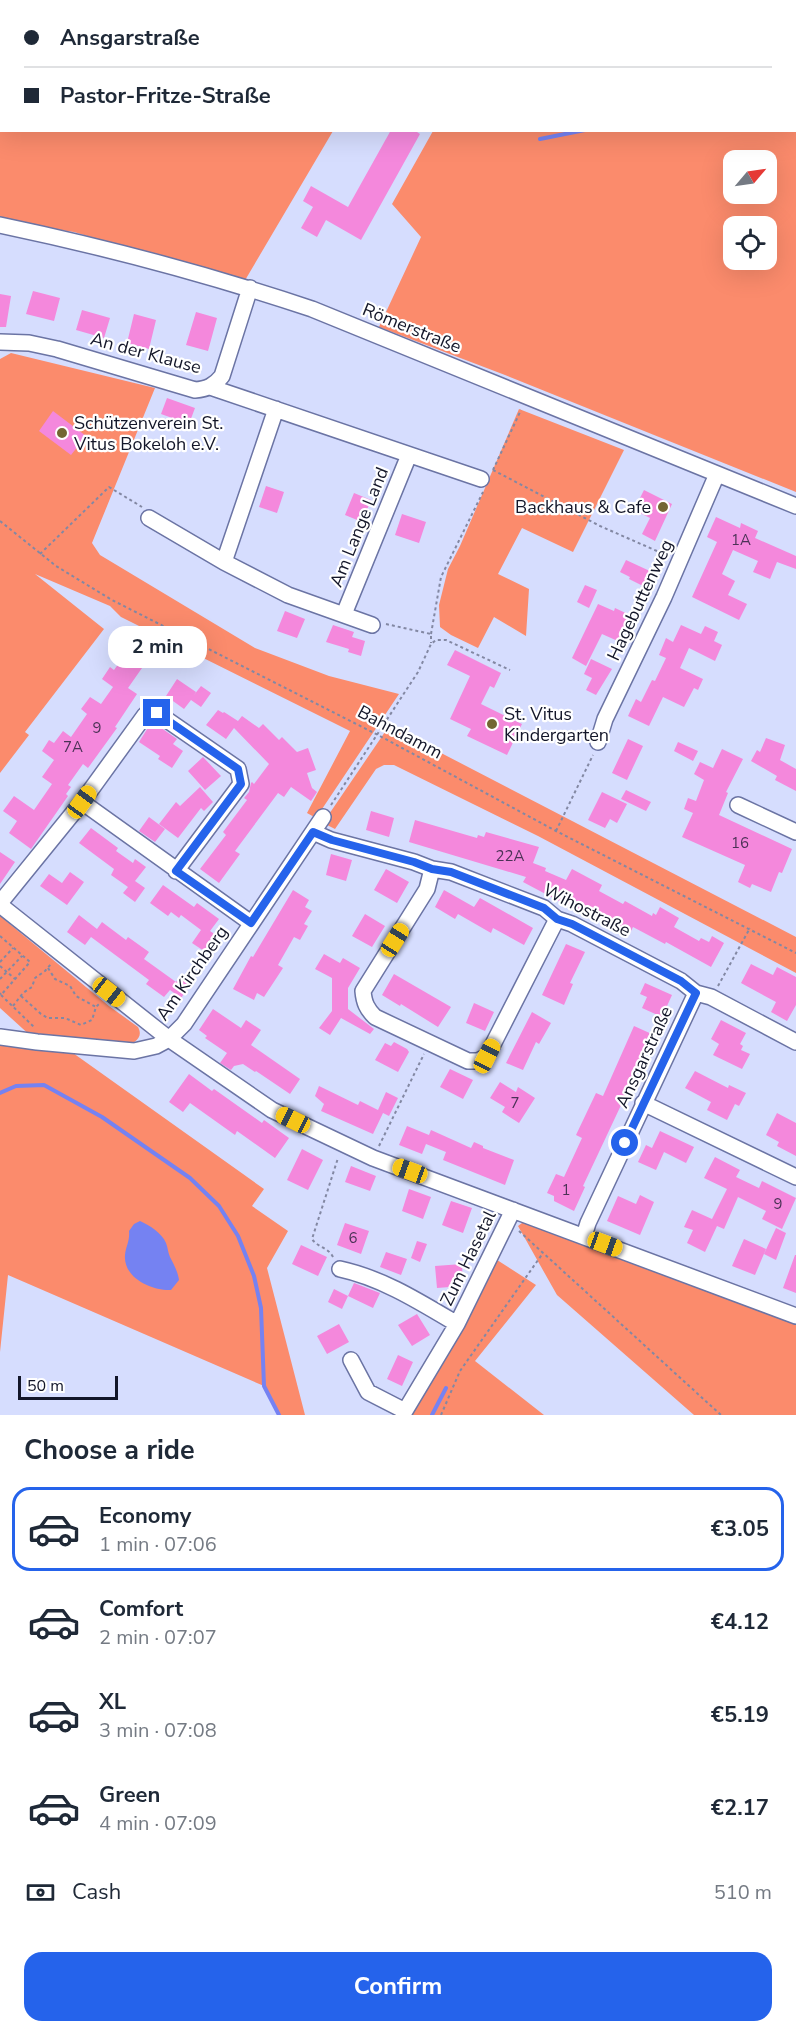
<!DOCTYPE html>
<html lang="en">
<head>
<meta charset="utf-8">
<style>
	body { margin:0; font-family:"Nunito Sans",sans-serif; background:#f2f2f3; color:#1f2937; height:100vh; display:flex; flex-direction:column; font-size:22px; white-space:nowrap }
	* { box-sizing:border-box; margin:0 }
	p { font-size:20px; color:#747a83 }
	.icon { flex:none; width:33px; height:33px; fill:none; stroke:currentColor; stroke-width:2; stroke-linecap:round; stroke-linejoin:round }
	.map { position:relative; height:1415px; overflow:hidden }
	.panel { display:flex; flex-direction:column; background:#fff; flex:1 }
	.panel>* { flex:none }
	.banner { position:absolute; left:0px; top:0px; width:796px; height:132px; box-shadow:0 6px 24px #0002; display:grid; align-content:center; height:132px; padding:0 24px; background:#fff }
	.needle { width:39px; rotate:61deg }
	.controls { position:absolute; left:723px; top:150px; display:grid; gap:12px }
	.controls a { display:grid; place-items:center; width:54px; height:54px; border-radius:12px; background:#fff; box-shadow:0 6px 24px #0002; font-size:30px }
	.scale { position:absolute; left:18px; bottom:15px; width:100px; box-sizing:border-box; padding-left:6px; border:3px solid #131629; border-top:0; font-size:16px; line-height:21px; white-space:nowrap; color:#131629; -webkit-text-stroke:4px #fff; paint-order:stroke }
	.end { position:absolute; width:27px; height:27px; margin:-14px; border:8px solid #2563eb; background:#fff; box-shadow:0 0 0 3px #fff }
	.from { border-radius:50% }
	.bubble { position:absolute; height:42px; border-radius:18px; background:#fff; box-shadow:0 6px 24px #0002; font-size:20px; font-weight:700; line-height:42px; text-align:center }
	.car { position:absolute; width:18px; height:36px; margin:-18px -9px; border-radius:8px; box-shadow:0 0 4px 2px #0007; background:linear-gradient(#f5c518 24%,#345 0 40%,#f5c518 0 76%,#345 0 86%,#f5c518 0) }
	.banner b { display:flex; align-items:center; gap:21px; height:57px; font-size:22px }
	.banner b+b { border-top:2px solid #e0e1e3 }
	.banner i { width:15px; height:15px; background:#1f2937 }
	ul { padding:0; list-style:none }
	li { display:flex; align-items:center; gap:18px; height:84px; margin:0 12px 9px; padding:0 12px; border:3px solid transparent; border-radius:18px }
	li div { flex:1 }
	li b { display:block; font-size:22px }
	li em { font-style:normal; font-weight:700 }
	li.active { border-color:#2563eb }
	li>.icon { width:54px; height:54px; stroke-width:1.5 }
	h2 { padding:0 24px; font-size:27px; line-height:72px }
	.pay { display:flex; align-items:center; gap:15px; height:66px; padding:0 24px; font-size:22px }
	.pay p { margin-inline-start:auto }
	.cta { display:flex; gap:12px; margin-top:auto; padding:12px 24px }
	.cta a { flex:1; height:69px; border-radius:18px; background:#2563eb; color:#fff; font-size:24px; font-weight:700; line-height:69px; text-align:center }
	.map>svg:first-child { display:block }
	.green { fill:#fb8b6c; fill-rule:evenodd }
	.water { fill:#7582f2 }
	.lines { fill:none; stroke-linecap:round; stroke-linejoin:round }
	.stream { stroke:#7582f2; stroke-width:4 }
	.building { fill:#f488dc }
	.minor-casing { stroke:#6b74a4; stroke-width:18 }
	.path { stroke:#8388a3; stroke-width:2; stroke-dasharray:3 3; stroke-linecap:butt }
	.minor { stroke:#fff; stroke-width:15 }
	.route { stroke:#2563eb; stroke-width:8 }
	.poi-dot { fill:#736633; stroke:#fff; stroke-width:2 }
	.labels { text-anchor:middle; stroke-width:4.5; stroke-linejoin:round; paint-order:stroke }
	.number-label { font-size:15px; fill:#4b3256 }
	.street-label { font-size:18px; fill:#131629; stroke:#fff }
	.poi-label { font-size:18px; fill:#131629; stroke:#fff; text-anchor:start }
</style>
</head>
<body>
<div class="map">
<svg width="796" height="1415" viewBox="0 0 796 1415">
	<rect width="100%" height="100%" fill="#d6ddfe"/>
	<path class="green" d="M0,0H348L347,2H2V130L333,131L244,282L74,232L0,221Z
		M412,0H796V492L505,375L379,327L421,237L392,204L433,131L795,130V2H413ZM734,160H766V194H734ZM734,226H766V260H734Z
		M11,353L155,388L92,543L100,555L255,648L329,676L399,694L316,818L307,813L350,731L121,617L110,606L35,574L104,629L25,732L29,735L0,773V359Z
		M519,409L624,450L573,552L522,528L498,574L529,589L526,636L494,617L478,648L451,635L440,627L439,605L448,569L460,546Z
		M389,726L796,937V973L538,836L394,765H384L376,769L335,829L323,823Z
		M0,916L109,1006L138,1027C144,1038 134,1043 125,1047L33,1038L0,1008Z
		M0,1042L73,1053L264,1189L252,1206L288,1231L267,1268L305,1415H279L264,1386L8,1275L0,1352Z
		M526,1220L796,1323V1415H694L557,1295L518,1226Z
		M494,1258L536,1285L475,1361L544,1415H406Z"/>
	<path class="water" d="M140,1221C149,1225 162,1233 166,1243C168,1248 168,1253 170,1257C174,1265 178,1272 179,1280L171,1290C152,1291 123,1278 125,1255C126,1246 130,1241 129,1231L134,1224Z"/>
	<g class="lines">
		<path class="stream" d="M795,93H796
			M540,139L585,130
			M0,1093L16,1086L44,1085L102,1117L190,1178L219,1206L238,1236L254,1276L261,1308L264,1386L279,1415
			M432,1415L446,1388"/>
	</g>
	<path class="building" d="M391,130H414L420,134L361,240L326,220L317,237L301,228L313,207L303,201L311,186L348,207Z
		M33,291L60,298L54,321L26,314Z
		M0,294L11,296L6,327H0Z
		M82,310L110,318L104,338L76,330Z
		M196,312L217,318L208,351L186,345Z
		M134,314L156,320L149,349L127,343Z
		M167,398L195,408L189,424L161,414Z
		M53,411L86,436L71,455L39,431Z
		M266,486L284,492L277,513L259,507Z
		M644,490L672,504L655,541L642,534L650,518L634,510Z
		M354,493L371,500L362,522L345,515Z
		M402,514L426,522L419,543L395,535Z
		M716,517L740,528L741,523L758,531L755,538L796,556V569L777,562L770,579L753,572L758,561L733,550L722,574L735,581L728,595L747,604L739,620L692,597L717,542L707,537Z
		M626,560L652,572L645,587L629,579L630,577L620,572Z
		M585,585L597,590L589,608L577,602Z
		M598,604L614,611L615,608L632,616L620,642L602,634L586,666L572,658Z
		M285,611L305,619L297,638L277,631Z
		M333,625L354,632L352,637L365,641L361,656L348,652L349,649L326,642Z
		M681,625L701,634L705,626L718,632L714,641L722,645L715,661L689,648L680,668L703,679L698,690L694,688L684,707L663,697L649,726L628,716L636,699L641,702L652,680L655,681L666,658L659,655L666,638L673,642Z
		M134,642L152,655L150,657L155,649L169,659L163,668L149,658L128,688L137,694L115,727L117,728L88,768L83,764L68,785L71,787L66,794L68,796L31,849L9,833L17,821L3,811L14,796L34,810L52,784L42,777L54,760L42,751L49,740L54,743L63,731L71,737L87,714L81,709L90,697L101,704L113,687L102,679L110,667L114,670Z
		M455,650L501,673L494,688L490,686L481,704L522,724L507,755L467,736L471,729L450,719L470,676L447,665Z
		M591,659L612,669L596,695L586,690L592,678L584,674Z
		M177,679L196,692L194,695L201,686L211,693L201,707L191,700L184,709L166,696Z
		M218,710L223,713L224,712L238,721L242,716L259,728L263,724L279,740L282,737L297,752L308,748L316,770L307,773L312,788L317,792L311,801L291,787L284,797L278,793L235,851L240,854L219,883L200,869L226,835L223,832L247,800L244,798L249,792L251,783L252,782L254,784L269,764L234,728L226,739L206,725Z
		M157,725L177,739L173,744L183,751L172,768L158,759L160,756L139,742L149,726L154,729Z
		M766,738L785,745L780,760L796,769V791L775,780L777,776L751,761L757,750L760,752Z
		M628,739L643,746L627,780L612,773Z
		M678,742L698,751L693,761L674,751Z
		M722,749L743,759L726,792L728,793L719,815L792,849L782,873L779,872L771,892L752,884L750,888L738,882L745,865L682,837L693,813L684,809L688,798L696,801L704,780L694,774L700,762L713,768Z
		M203,757L221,776L205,790L188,771Z
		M200,787L213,802L204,811L201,808L178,838L159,824L176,802L180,806Z
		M626,790L651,802L646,811L621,799Z
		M602,792L627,804L617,823L610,819L605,828L588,820Z
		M371,811L394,818L389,837L366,830Z
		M149,817L165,829L155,842L139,831Z
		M415,820L477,838L478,835L484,837L486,832L539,847L533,863L546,868L545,871L566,880L572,869L602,885L599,891L623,904L625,901L652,916L653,913L656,915L660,907L679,918L674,927L699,941L701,938L709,942L712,936L724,943L711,967L666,942L665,944L633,927L630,933L592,913L591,915L587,912L585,915L523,882L526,877L409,842Z
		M91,828L118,848L116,851L133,863L135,859L146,867L135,881L145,888L135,902L123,893L128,887L111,875L114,869L79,843Z
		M0,852L15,862L0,884Z
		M331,854L352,860L346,881L326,875Z
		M386,869L409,882L397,903L374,890Z
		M70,872L84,882L67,905L40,886L49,874L62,883Z
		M163,885L194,907L197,903L219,919L210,931L219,937L207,953L192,943L201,930L181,915L179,918L171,912L168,916L150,903Z
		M293,890L309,900L305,907L312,911L304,924L308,926L300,940L294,937L278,965L283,968L264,997L257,993L254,1000L233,989L251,956L253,957Z
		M444,890L474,907L480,898L533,928L524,945L493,928L491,933L458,914L455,919L435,907Z
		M365,914L385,926L372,947L352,936Z
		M79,915L97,929L102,922L126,940L128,937L149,952L144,959L176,982L180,976L191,984L181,998L170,990L164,997L146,984L149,980L91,937L85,945L67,932Z
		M566,944L585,952L570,983L573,984L564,1005L542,995Z
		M324,954L340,963L343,958L360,968L348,988V1009L374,1029L370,1034L341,1018L330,1035L319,1028L332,1011V978L315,969Z
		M751,964L773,975L777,967L796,977V1005L787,1021L771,1012L776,1002L741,983Z
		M394,974L451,1007L438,1027L401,1004L400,1006L382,995Z
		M645,983L672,995L662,1017L642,1008L647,997L640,994Z
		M474,1003L494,1012L485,1031L466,1023Z
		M213,1009L241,1028L246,1020L261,1030L251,1045L300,1079L290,1094L256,1071L255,1072L243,1064L234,1066L231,1070L220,1063L227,1053L205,1038L207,1036L199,1030Z
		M532,1012L551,1023L539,1044L536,1042L523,1070L506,1063Z
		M721,1020L746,1033L740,1044L743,1046L741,1050L750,1054L742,1069L713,1055L719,1044L711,1039Z
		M634,1026L654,1035L583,1186L585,1187L574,1211L554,1201V1196L547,1193L556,1174L564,1177L582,1138L576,1135L596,1093L603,1096Z
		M394,1042L407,1049L409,1052L398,1072L375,1060L385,1043L391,1046Z
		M450,1069L473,1080L463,1099L440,1087Z
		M695,1071L728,1088L729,1085L746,1093L739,1106L735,1104L727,1120L707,1110L711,1102L685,1088Z
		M189,1074L212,1091L214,1089L262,1123L264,1120L289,1138L275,1158L237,1131L235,1135L190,1103L183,1112L169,1102Z
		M500,1082L516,1092L518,1087L535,1098L519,1123L502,1112L505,1107L490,1098Z
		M319,1086L358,1105L360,1101L378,1110L386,1092L398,1098L389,1116L383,1113L373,1134L321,1111L324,1104L315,1096Z
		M777,1113L796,1123V1156L777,1146L779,1142L766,1135Z
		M407,1126L429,1135L431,1130L471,1148L474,1142L483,1146V1148L514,1160L505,1185L443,1160L446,1152L426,1144L422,1154L399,1145Z
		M660,1131L694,1147L686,1163L664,1152L656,1170L638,1162L646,1145L652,1148Z
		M302,1149L323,1160L308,1190L287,1180Z
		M715,1157L740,1170L736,1177L759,1188L762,1181L796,1198L782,1229L762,1219L766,1211L738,1197L724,1229L717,1226L705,1252L687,1243L693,1230L684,1227L692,1210L712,1219L727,1189L704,1178Z
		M351,1166L376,1176L370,1191L345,1182Z
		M409,1189L431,1197L423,1219L402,1211Z
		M640,1195L654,1202L640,1235L607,1221L618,1196L636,1204Z
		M451,1201L472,1208L463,1233L442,1225Z
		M345,1223L369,1231L361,1254L337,1245Z
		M776,1228L786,1233L776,1260L764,1254Z
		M744,1239L766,1249L755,1275L732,1266Z
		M417,1241L427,1244L420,1262L411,1258Z
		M301,1245L327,1257L318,1276L292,1264Z
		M386,1252L407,1259L401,1275L380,1267Z
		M795,1255H796V1293L783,1288Z
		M462,1264L463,1286L437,1288L435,1266Z
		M354,1283L380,1293L373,1308L348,1296Z
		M334,1289L348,1296L342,1309L328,1302Z
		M417,1314L430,1335L412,1346L398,1325Z
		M339,1324L349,1342L327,1354L317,1336Z
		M398,1355L413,1362L402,1386L387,1379Z"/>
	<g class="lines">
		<g class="minor-casing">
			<path id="minor" d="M0,225C105,247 210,275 312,309L796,506
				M0,342L29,343L57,349L195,390C207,389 214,386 222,376L250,288
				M210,387L481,479
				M149,518L224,562L288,595L372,625
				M224,562L276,409
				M344,614L409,455
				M598,742L605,719L664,597L717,474
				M82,802L251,923
				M738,805L796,832
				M313,832L331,840L414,862L432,869L451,872L544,908L557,919L572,924L681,981L696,993L711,997L796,1042
				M432,869L427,889L363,991C364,1003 367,1009 375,1017L468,1061H478L487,1056L557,919
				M0,903L82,802L145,715L157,713L238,769L241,784L176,871
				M0,905L169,1039L272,1110L373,1158L796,1316
				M0,1037L37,1042L134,1051L156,1046L169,1039L184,1024L323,817
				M643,1103L796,1177
				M584,1236L588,1223L696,993
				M340,1269C382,1278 420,1302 457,1324
				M351,1360L368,1392L405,1411L457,1324L513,1210"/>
		</g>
		<path class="path" d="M92,2L93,0
			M0,109L2,107
			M493,470L521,410
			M493,470L600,526L666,555
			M0,521L56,566L112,600L378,735L556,831L796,953
			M40,554L109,487L142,507
			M386,624L431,634V643
			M431,634L441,577L483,492
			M331,805L418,672L431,644L436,640H446L510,670
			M556,831L593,755
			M0,936L30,962L1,995L0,993
			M0,962L13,948
			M0,966L15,979
			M48,968L55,979L70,986L76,996L96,1007
			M0,979L22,956
			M718,986L750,928
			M1,995L35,1028
			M21,996L41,1014L48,1018H65L81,1025L92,1020L96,1007L100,1003
			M13,1006L23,993L32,987L35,978L45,971L51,964
			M379,1146L424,1054
			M519,1231L721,1415
			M333,1257C329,1248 317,1247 312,1239L338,1158
			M441,1415L460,1371L543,1253"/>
		<use href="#minor" class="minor"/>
	</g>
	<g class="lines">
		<path class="route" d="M157,713L238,769L241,784L176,871L251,923L313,832L332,840L414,862L432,869L451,872L544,908L557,919L572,924L681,981L696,993L625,1143"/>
	</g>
	<g class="poi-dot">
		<circle cx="62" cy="433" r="6"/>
		<circle cx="663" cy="507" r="6"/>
		<circle cx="492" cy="724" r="6"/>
	</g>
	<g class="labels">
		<g class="number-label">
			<text x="741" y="545">1A</text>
			<text x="97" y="733">9</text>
			<text x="73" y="752">7A</text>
			<text x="740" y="848">16</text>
			<text x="510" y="861">22A</text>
			<text x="515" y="1108">7</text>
			<text x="566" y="1195">1</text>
			<text x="778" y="1209">9</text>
			<text x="353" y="1243">6</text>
		</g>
		<g class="street-label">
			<text transform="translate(412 328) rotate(22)" y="6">Römerstraße</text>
			<text transform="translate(146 353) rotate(15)" y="6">An der Klause</text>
			<text transform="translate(359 527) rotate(-68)" y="6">Am Lange Land</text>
			<text transform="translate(640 600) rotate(-65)" y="6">Hagebuttenweg</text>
			<text transform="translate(400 732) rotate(28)" y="6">Bahndamm</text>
			<text transform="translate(587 910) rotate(27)" y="6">Wihostraße</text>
			<text transform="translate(192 973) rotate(-55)" y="6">Am Kirchberg</text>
			<text transform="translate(644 1057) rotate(-65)" y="6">Ansgarstraße</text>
			<text transform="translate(468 1258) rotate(-64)" y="6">Zum Hasetal</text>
		</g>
		<g class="poi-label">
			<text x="74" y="429">Schützenverein St.<tspan x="74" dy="21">Vitus Bokeloh e.V.</tspan></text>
			<text x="651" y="513" text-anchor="end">Backhaus &amp; Cafe</text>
			<text x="504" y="720">St. Vitus<tspan x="504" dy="21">Kindergarten</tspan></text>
		</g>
	</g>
</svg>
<div class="controls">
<a><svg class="needle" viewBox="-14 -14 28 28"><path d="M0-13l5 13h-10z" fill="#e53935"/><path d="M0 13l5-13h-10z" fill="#747a83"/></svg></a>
<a><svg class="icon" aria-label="locate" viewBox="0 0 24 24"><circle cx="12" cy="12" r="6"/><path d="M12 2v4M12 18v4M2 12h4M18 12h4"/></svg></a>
</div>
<div class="scale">50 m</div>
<i class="end from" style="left:625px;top:1143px"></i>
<i class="end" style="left:157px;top:713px"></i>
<div class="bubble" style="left:108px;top:626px;width:99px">2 min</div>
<i class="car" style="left:82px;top:802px;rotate:36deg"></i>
<i class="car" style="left:395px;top:940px;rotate:32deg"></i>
<i class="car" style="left:109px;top:992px;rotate:128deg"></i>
<i class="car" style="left:487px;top:1056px;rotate:27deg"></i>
<i class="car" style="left:293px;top:1120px;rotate:296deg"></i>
<i class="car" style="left:410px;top:1171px;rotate:290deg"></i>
<i class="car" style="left:605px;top:1244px;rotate:110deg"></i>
<div class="banner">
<b><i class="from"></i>Ansgarstraße</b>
<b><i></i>Pastor-Fritze-Straße</b>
</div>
</div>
<section class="panel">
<h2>Choose a ride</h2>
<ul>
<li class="active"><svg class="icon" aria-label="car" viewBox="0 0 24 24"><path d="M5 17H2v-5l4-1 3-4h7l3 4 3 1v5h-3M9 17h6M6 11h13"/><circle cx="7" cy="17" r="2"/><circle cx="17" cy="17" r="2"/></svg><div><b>Economy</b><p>1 min · 07:06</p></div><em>€3.05</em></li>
<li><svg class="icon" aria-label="car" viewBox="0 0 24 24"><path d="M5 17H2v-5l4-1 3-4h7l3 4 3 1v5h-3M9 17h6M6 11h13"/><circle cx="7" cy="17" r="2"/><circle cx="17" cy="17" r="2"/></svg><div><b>Comfort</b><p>2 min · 07:07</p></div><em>€4.12</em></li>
<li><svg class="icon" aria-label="car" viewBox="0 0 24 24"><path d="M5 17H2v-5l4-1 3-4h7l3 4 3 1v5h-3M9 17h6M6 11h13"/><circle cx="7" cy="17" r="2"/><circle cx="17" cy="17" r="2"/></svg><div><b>XL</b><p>3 min · 07:08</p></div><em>€5.19</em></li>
<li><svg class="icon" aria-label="car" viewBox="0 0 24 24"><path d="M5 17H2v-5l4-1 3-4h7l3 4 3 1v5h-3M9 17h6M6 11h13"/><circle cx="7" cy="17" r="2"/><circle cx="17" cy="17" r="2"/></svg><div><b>Green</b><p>4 min · 07:09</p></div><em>€2.17</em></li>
</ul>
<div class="pay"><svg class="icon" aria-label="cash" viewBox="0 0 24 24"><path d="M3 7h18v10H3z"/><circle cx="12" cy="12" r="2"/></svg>Cash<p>510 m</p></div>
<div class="cta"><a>Confirm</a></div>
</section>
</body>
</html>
